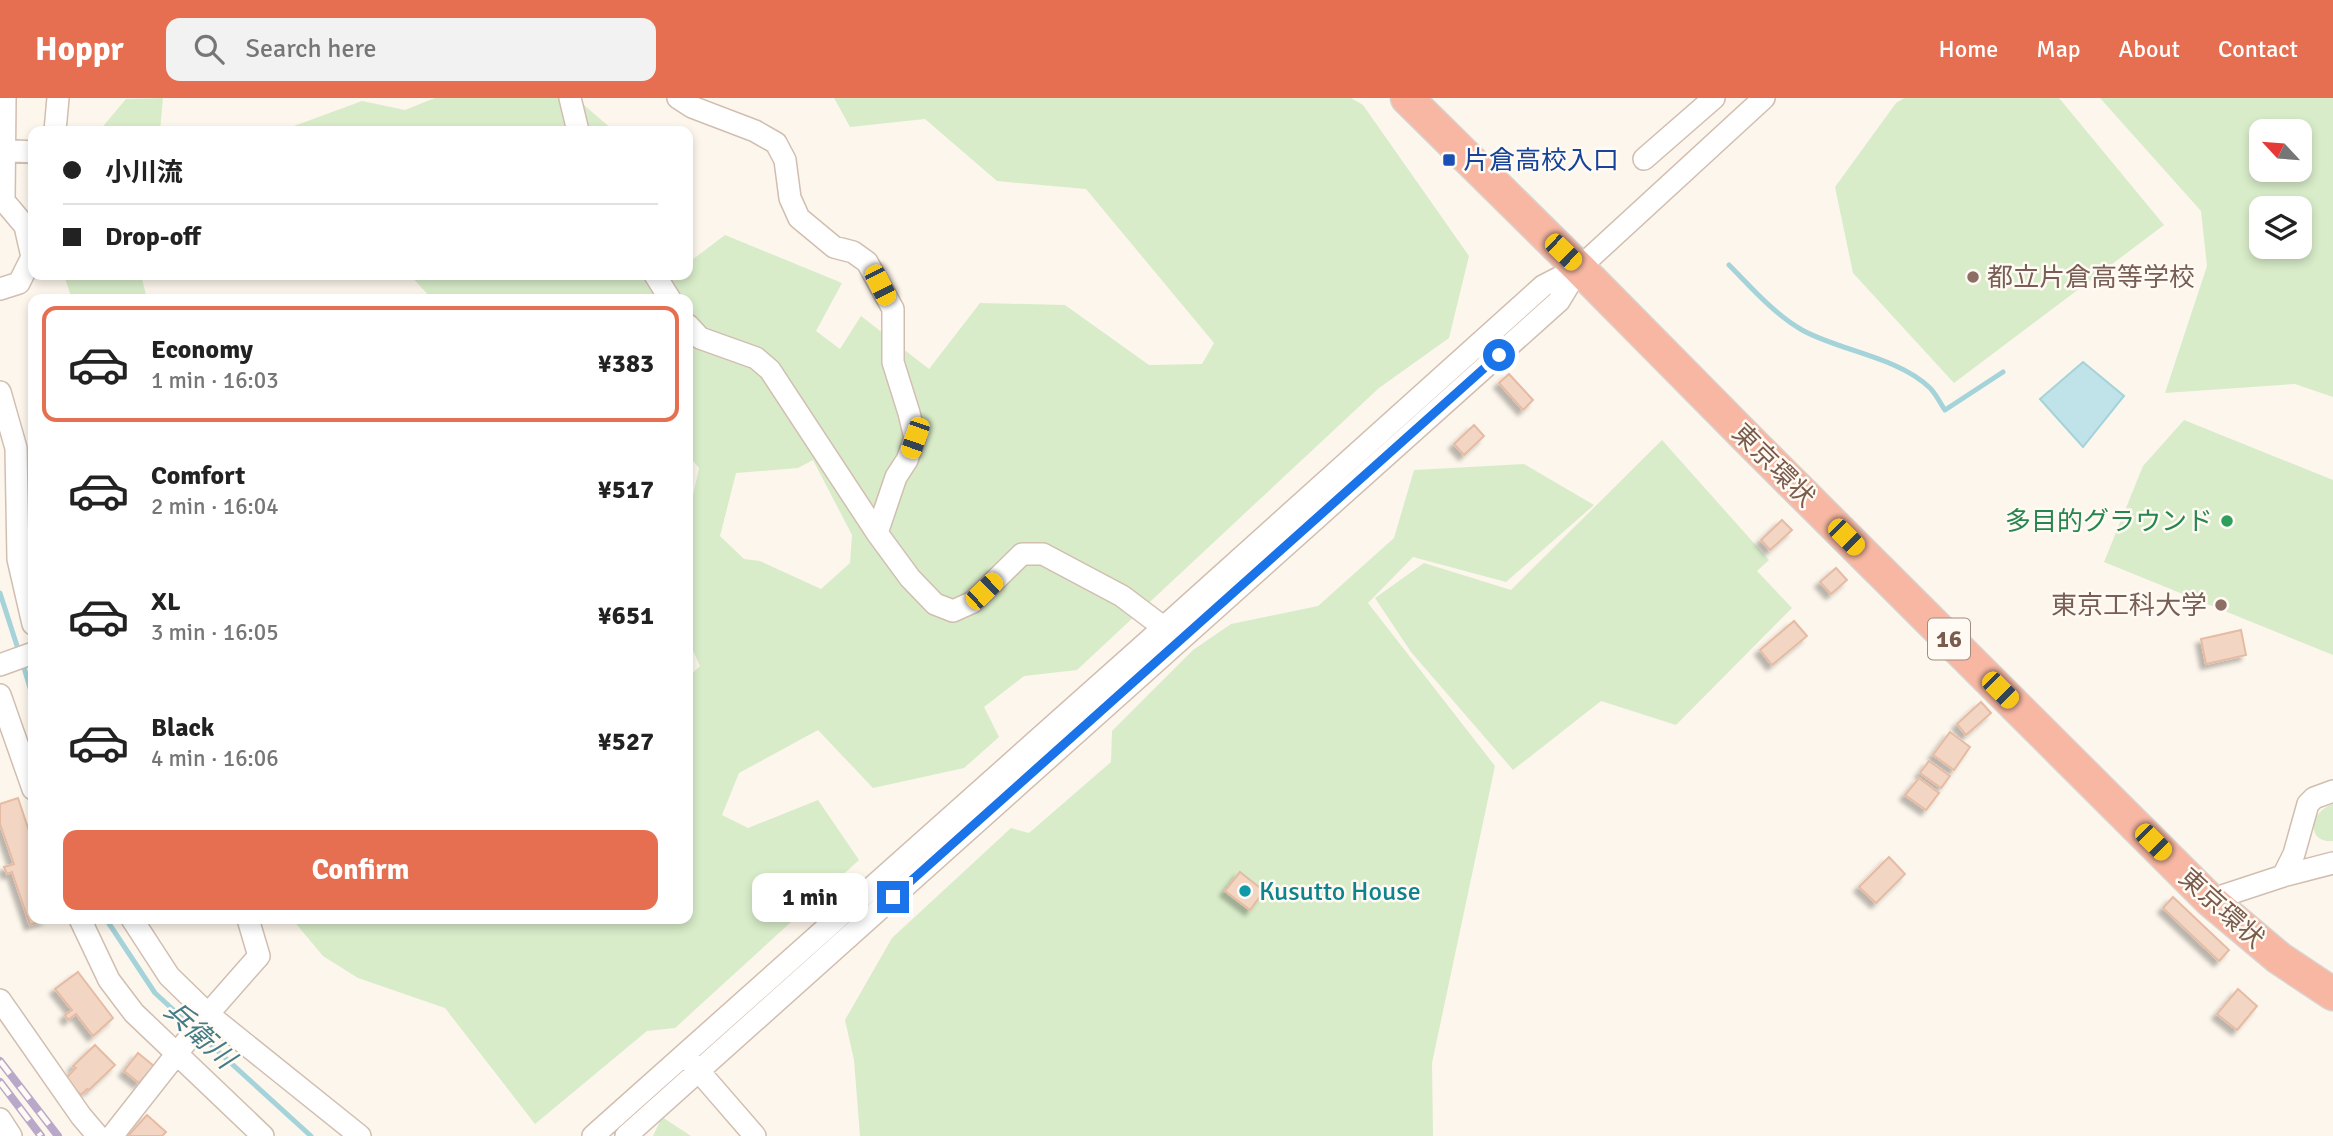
<!DOCTYPE html>
<html lang="en">
<head>
<meta charset="utf-8">
<style>
	body { margin:0; font-family:Signika,"Noto Sans JP",sans-serif; background:#f2f2f2; color:#222; height:100vh; display:flex; flex-direction:column; font-size:26px; white-space:nowrap }
	* { box-sizing:border-box; margin:0 }
	p { font-size:23px; color:#767676 }
	.icon { flex:none; width:38px; height:38px; fill:none; stroke:currentColor; stroke-width:2; stroke-linecap:round; stroke-linejoin:round }
	.map { position:relative; flex:1; overflow:hidden }
	.panel { position:absolute; left:28px; top:196px; width:665px; height:630px; display:flex; flex-direction:column; background:#fff; border-radius:14px; box-shadow:0 4px 10px #0003 }
	.panel>* { flex:none }
	.hud { position:absolute; left:28px; top:28px; width:665px; height:154px; border-radius:14px; box-shadow:0 4px 10px #0003; display:grid; align-content:center; height:154px; padding:0 35px; background:#fff }
	.needle { width:46px; rotate:296deg }
	.buttons { position:absolute; left:2249px; top:21px; display:grid; gap:14px }
	.buttons a { display:grid; place-items:center; width:63px; height:63px; border-radius:14px; background:#fff; box-shadow:0 4px 10px #0003; font-size:35px }
	.end { position:absolute; width:32px; height:32px; margin:-16px; border:9px solid #1a73e8; background:#fff; box-shadow:0 0 0 4px #fff }
	.from { border-radius:50% }
	.bubble { position:absolute; height:49px; border-radius:14px; background:#fff; box-shadow:0 4px 10px #0003; font-size:23px; font-weight:800; line-height:49px; text-align:center }
	.car { position:absolute; width:21px; height:42px; margin:-21px -10px; border-radius:9px; box-shadow:0 0 5px 2px #0007; background:linear-gradient(#f5c518 24%,#345 0 40%,#f5c518 0 76%,#345 0 86%,#f5c518 0) }
	.hud b { display:flex; align-items:center; gap:24px; height:66px; font-size:26px }
	.hud b+b { border-top:2px solid #e0e0e0 }
	.hud i { width:18px; height:18px; background:#222 }
	ul { padding:12px 0 0; list-style:none }
	li { display:flex; align-items:center; gap:21px; height:116px; margin:0 14px 10px; padding:0 21px; border:4px solid transparent; border-radius:14px }
	li div { flex:1 }
	li b { display:block; font-size:26px }
	li em { font-style:normal; font-weight:800 }
	li.on { border-color:#e76f51 }
	li>.icon { width:63px; height:63px; stroke-width:1.5 }
	.cta { display:flex; gap:14px; margin-top:auto; padding:14px 35px }
	.cta a { flex:1; height:80px; border-radius:14px; background:#e76f51; color:#fff; font-size:28px; font-weight:800; line-height:80px; text-align:center }
	header { display:flex; align-items:center; gap:42px; box-sizing:border-box; height:98px; padding:0 35px; background:#e76f51; color:#fff }
	header strong { font-size:33px }
	nav { display:flex; gap:38px; margin-inline-start:auto; font-size:24px }
	.search { width:490px; height:63px; background:#f2f2f2; display:flex; align-items:center; gap:18px; box-sizing:border-box; padding:0 24px; border-radius:14px; color:#767676; font-size:26px }
	.map>svg:first-child { display:block }
	.green { fill:#d8ecc9; fill-rule:evenodd }
	.water { fill:#bfe3e8; stroke:#a5d3da; stroke-width:2 }
	.lines { fill:none; stroke-linecap:round; stroke-linejoin:round }
	.stream { stroke:#a5d3da; stroke-width:5 }
	.building { fill:#f3d5c3; stroke:#e6bba3; stroke-width:2; filter:url(#shadow) }
	.minor-casing { stroke:#d1beb0; stroke-width:24 }
	.highway-casing { stroke:#dad1cd; stroke-width:35 }
	.minor { stroke:#fff; stroke-width:21 }
	.highway { stroke:#f7b7a3; stroke-width:32 }
	.rail-casing { stroke:#b9a8c9; stroke-width:8 }
	.rail { stroke:#fffaf3; stroke-width:5; stroke-dasharray:16; stroke-linecap:butt }
	.route { stroke:#1a73e8; stroke-width:9 }
	.transit-dot { fill:#1a4fb4; stroke:#fffaf3; stroke-width:2.5 }
	.education-dot { fill:#8d6e63; stroke:#fffaf3; stroke-width:2.5 }
	.leisure-dot { fill:#2e9e5b; stroke:#fffaf3; stroke-width:2.5 }
	.culture-dot { fill:#0f9aa8; stroke:#fffaf3; stroke-width:2.5 }
	.labels { text-anchor:middle; stroke-width:5; stroke-linejoin:round; paint-order:stroke }
	.shield { fill:#fffaf3; stroke:#a28b7f; stroke-width:2 }
	.shield-label { font-size:24px; font-weight:bold; fill:#7a5c4d }
	.transit-label { font-size:26px; fill:#164399; stroke:#fffaf3; text-anchor:start }
	.education-label { font-size:26px; fill:#785e54; stroke:#fffaf3; text-anchor:start }
	.street-label { font-size:26px; fill:#7a5c4d; stroke:#fffaf3 }
	.leisure-label { font-size:26px; fill:#27864d; stroke:#fffaf3; text-anchor:end }
	.culture-label { font-size:26px; fill:#0d838f; stroke:#fffaf3; text-anchor:start }
	.water-label { font-size:28px; font-style:italic; fill:#437c86; stroke:#fffaf3 }
</style>
</head>
<body>
<header>
<strong>Hoppr</strong>
<div class="search"><svg class="icon" aria-label="search" viewBox="0 0 24 24"><circle cx="10" cy="10" r="6"/><path d="M15 15l6 6"/></svg>Search here</div>
<nav><a>Home</a><a>Map</a><a>About</a><a>Contact</a></nav>
</header>
<div class="map">
<svg width="2333" height="1038" viewBox="0 0 2333 1038">
	<defs>
		<filter id="shadow"><feDropShadow dx="-5" dy="5" stdDeviation="2" flood-color="#0004"/></filter>
	</defs>
	<rect width="100%" height="100%" fill="#fdf6ec"/>
	<path class="green" d="M163,0L160,33H99L126,1Z
		M435,0H576L614,33H292L294,28L362,3L405,12Z
		M834,0H1351L1363,7L1469,158L1449,240L1379,290L1077,572L1024,578L984,609L999,639L964,670L873,690L818,632L739,675L722,717L748,730L818,702L859,762L675,930L647,933L535,1026L445,910L358,880L323,858L292,821H688V579L700,568L688,542V420L699,370L688,357V201H432L410,177H688V165L725,137L842,185L816,233L840,251L861,218L929,271L980,205L1065,207L1149,267L1202,266L1214,245L1086,91L997,83L925,21L850,29ZM813,362L852,437L850,465L821,491L760,463L744,461L720,438L736,375L798,370Z
		M1904,0H2059L2164,127L1954,285L1853,175L1835,89L1896,5Z
		M2100,0H2333V299L2295,286L2165,295L2207,168L2201,113ZM2261,33H2300V72H2261ZM2261,110H2300V149H2261Z
		M64,177H141L147,201H72Z
		M2184,322L2333,382V557L2104,464L2143,368Z
		M1662,342L1769,462L1757,473L1792,510L1676,627L1601,603L1513,672L1411,554L1375,500L1424,465L1511,492Z
		M1524,366L1594,407L1506,484L1413,459L1368,505L1495,668L1432,965L1433,1038H860L854,962L845,922L892,840L1011,730L1029,735L1111,664L1112,633L1193,552L1231,526L1318,508L1394,440L1414,372Z
		M2333,706V743C2305,745 2310,713 2333,706Z
		M662,1019L691,1038H653Z"/>
	<path class="water" d="M2083,264L2124,298L2083,349L2040,301Z"/>
	<g class="lines">
		<path class="stream" d="M1729,167C1752,190 1773,215 1802,232C1840,253 1898,259 1930,290C1936,296 1940,305 1945,312L2003,274
			M0,495L19,554
			M22,563L33,600
			M106,821L155,895L192,929
			M199,936L311,1038"/>
	</g>
	<path class="building" d="M1509,276L1533,302L1523,312L1499,285Z
		M1474,327L1484,338L1464,357L1454,346Z
		M1782,422L1792,432L1770,452L1761,442Z
		M1836,470L1847,482L1831,496L1820,484Z
		M1794,523L1807,538L1772,567L1760,552Z
		M2241,532L2246,557L2206,566L2201,541Z
		M1981,604L1991,615L1966,637L1957,626Z
		M1950,634L1970,649L1954,672L1933,657Z
		M1929,663L1950,678L1941,690L1920,675Z
		M1919,680L1939,695L1926,712L1905,697Z
		M18,700L33,745V821H47L30,827L12,774L7,776L4,769L14,766L0,726V706Z
		M1889,759L1905,776L1876,805L1859,789Z
		M1240,774L1264,793L1250,812L1225,793Z
		M2173,799L2229,852L2219,863L2163,810Z
		M78,874L113,920L93,938L76,916L68,922L65,917L72,912L55,891Z
		M2238,891L2257,908L2237,932L2217,916Z
		M95,947L115,967L89,992L87,991L81,997L65,981L76,970L73,968Z
		M138,955L154,968L139,985L124,973Z
		M147,1017L166,1034L162,1038H128Z"/>
	<g class="lines">
		<g class="minor-casing">
			<path id="minor" d="M570,0L578,33
				M678,0L692,9L755,33L776,45L785,62L790,100L799,120L834,149L853,154L867,164L893,211V264L909,315L915,340L907,362L896,379L877,435
				M55,33L58,0
				M0,52L33,54
				M1644,61L1714,0
				M655,177L670,201
				M0,191L19,185L32,159L25,128L4,103L5,0
				M688,227L700,240L756,260L770,272L877,435L910,480L935,506L953,513L973,504L1022,456H1043L1122,498L1175,538
				M0,294L16,350L18,461L33,526
				M0,567L33,555
				M0,597L33,691
				M2283,778L2294,756L2308,706L2314,700L2333,693
				M2210,802L2283,778L2333,765
				M80,821L109,882L134,915L263,1038
				M132,821L169,878L208,916L360,1038
				M0,902L81,1018L98,1038
				M690,963L755,1038
				M0,1021L11,1038
				M112,1038L208,916L259,858L248,821
				M593,1038L1164,529L1543,188L1578,170
				M626,1038L1559,203L1579,170L1764,0"/>
		</g>
		<g class="highway-casing">
			<path id="highway" d="M1407,0L1579,170L1751,344L2210,802L2279,860L2333,896"/>
		</g>
		<use href="#minor" class="minor"/>
		<use href="#highway" class="highway"/>
		<g class="rail-casing">
			<path id="rail" d="M0,963L58,1038
				M0,984L41,1038"/>
		</g>
		<use href="#rail" class="rail"/>
	</g>
	<g class="lines">
		<path class="route" d="M893,799L1499,257"/>
	</g>
	<rect class="transit-dot" x="1442" y="55" width="14" height="14" rx="3.5"/>
	<g class="education-dot">
		<circle cx="1973" cy="179" r="7"/>
		<circle cx="2221" cy="507" r="7"/>
	</g>
	<circle class="leisure-dot" cx="2227" cy="423" r="7"/>
	<circle class="culture-dot" cx="1245" cy="793" r="7"/>
	<g class="labels">
		<rect class="shield" x="1928" y="520.5" width="42" height="41" rx="5"/>
		<g class="shield-label">
			<text x="1949" y="549">16</text>
		</g>
		<g class="transit-label">
			<text x="1463" y="71">片倉高校入口</text>
		</g>
		<g class="education-label">
			<text x="1987" y="188">都立片倉高等学校</text>
			<text x="2207" y="516" text-anchor="end">東京工科大学</text>
		</g>
		<g class="street-label">
			<text transform="translate(1774 367) rotate(45)" y="9">東京環状</text>
			<text transform="translate(2222 810) rotate(42)" y="9">東京環状</text>
		</g>
		<g class="leisure-label">
			<text x="2213" y="432">多目的グラウンド</text>
		</g>
		<g class="culture-label">
			<text x="1259" y="802">Kusutto House</text>
		</g>
		<g class="water-label">
			<text transform="translate(200 936) rotate(43)" y="10">兵衛川</text>
		</g>
	</g>
</svg>
<div class="buttons">
<a><svg class="needle" viewBox="-14 -14 28 28"><path d="M0-13l5 13h-10z" fill="#e53935"/><path d="M0 13l5-13h-10z" fill="#767676"/></svg></a>
<a><svg class="icon" aria-label="layers" viewBox="0 0 24 24"><path d="M12 4l9 5-9 5-9-5zM3 14l9 5 9-5"/></svg></a>
</div>
<i class="end from" style="left:1499px;top:257px"></i>
<i class="end" style="left:893px;top:799px"></i>
<div class="bubble" style="left:752px;top:775px;width:116px">1 min</div>
<i class="car" style="left:1563px;top:154px;rotate:134deg"></i>
<i class="car" style="left:880px;top:187px;rotate:153deg"></i>
<i class="car" style="left:915px;top:340px;rotate:199deg"></i>
<i class="car" style="left:1846px;top:439px;rotate:135deg"></i>
<i class="car" style="left:984px;top:493px;rotate:46deg"></i>
<i class="car" style="left:2000px;top:592px;rotate:135deg"></i>
<i class="car" style="left:2153px;top:744px;rotate:135deg"></i>
<div class="hud">
<b><i class="from"></i>小川流</b>
<b><i></i>Drop-off</b>
</div>
<section class="panel">
<ul>
<li class="on"><svg class="icon" aria-label="car" viewBox="0 0 24 24"><path d="M5 17H2v-5l4-1 3-4h7l3 4 3 1v5h-3M9 17h6M6 11h13"/><circle cx="7" cy="17" r="2"/><circle cx="17" cy="17" r="2"/></svg><div><b>Economy</b><p>1 min · 16:03</p></div><em>¥383</em></li>
<li><svg class="icon" aria-label="car" viewBox="0 0 24 24"><path d="M5 17H2v-5l4-1 3-4h7l3 4 3 1v5h-3M9 17h6M6 11h13"/><circle cx="7" cy="17" r="2"/><circle cx="17" cy="17" r="2"/></svg><div><b>Comfort</b><p>2 min · 16:04</p></div><em>¥517</em></li>
<li><svg class="icon" aria-label="car" viewBox="0 0 24 24"><path d="M5 17H2v-5l4-1 3-4h7l3 4 3 1v5h-3M9 17h6M6 11h13"/><circle cx="7" cy="17" r="2"/><circle cx="17" cy="17" r="2"/></svg><div><b>XL</b><p>3 min · 16:05</p></div><em>¥651</em></li>
<li><svg class="icon" aria-label="car" viewBox="0 0 24 24"><path d="M5 17H2v-5l4-1 3-4h7l3 4 3 1v5h-3M9 17h6M6 11h13"/><circle cx="7" cy="17" r="2"/><circle cx="17" cy="17" r="2"/></svg><div><b>Black</b><p>4 min · 16:06</p></div><em>¥527</em></li>
</ul>
<div class="cta"><a>Confirm</a></div>
</section>
</div>
</body>
</html>
